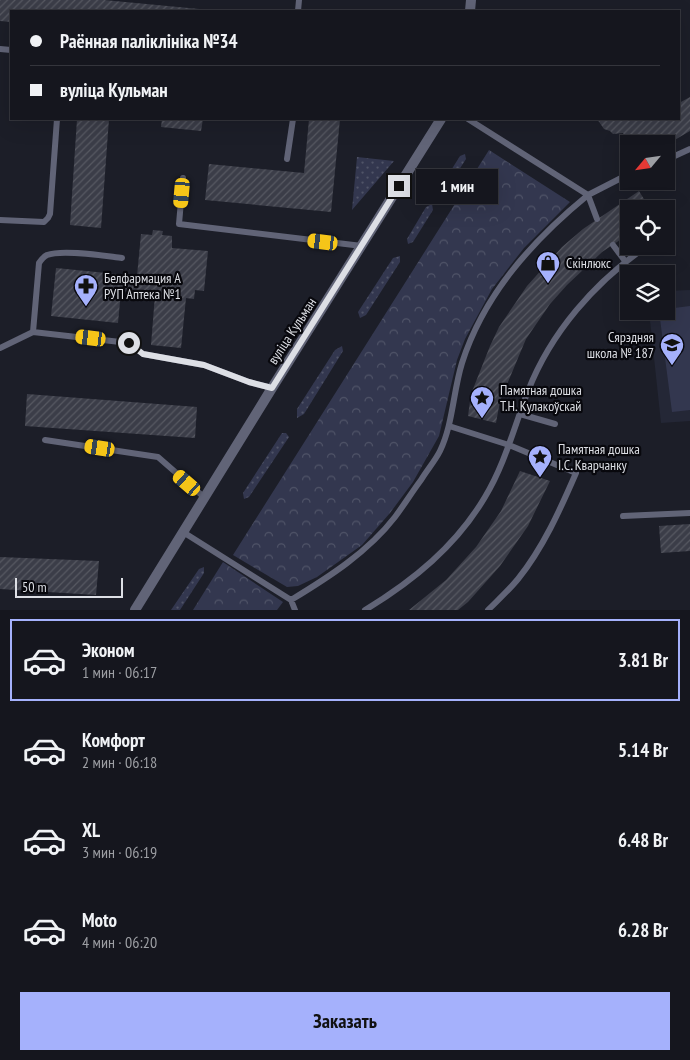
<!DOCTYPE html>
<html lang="ru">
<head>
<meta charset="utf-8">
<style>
	body { margin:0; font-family:"PT Sans Narrow",sans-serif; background:#22232b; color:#f1f3f6; height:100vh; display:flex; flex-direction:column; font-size:19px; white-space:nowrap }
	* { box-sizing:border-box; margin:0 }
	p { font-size:16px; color:#9d9fa4 }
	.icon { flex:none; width:28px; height:28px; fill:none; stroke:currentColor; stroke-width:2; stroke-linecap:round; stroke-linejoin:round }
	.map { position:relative; height:610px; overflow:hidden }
	.panel { display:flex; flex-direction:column; background:#15161e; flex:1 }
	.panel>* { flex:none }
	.banner { position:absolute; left:10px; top:10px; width:670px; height:110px; border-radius:0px; box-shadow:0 5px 20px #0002,0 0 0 1px #34353c; display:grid; align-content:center; height:110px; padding:0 20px; background:#15161e }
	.needle { width:32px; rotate:241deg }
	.tools { position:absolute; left:620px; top:135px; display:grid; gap:10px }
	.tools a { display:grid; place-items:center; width:55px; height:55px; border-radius:0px; background:#15161e; box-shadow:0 5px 20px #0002,0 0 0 1px #34353c; font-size:25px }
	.scale { position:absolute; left:15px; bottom:12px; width:108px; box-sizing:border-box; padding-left:5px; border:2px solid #dddfe5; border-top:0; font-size:14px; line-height:18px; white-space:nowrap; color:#dddfe5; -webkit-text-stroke:4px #08080d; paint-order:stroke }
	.end { position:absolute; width:22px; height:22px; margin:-11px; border:6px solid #dddfe5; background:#111; box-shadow:0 0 0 2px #111 }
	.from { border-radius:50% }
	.bubble { position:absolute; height:35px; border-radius:0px; background:#15161e; box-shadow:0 5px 20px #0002,0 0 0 1px #34353c; font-size:16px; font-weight:600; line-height:35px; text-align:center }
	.car { position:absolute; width:15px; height:30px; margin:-15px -8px; border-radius:6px; box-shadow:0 0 4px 1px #0007; background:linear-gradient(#f5c518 24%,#345 0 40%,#f5c518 0 76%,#345 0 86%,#f5c518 0) }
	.banner b { display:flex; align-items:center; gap:18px; height:48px; font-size:19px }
	.banner b+b { border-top:1px solid #34353c }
	.banner i { width:12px; height:12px; background:#f1f3f6 }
	ul { padding:9px 0 0; list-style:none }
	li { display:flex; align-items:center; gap:15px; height:82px; margin:0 10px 8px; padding:0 10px; border:2px solid transparent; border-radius:0px }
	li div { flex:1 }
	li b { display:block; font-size:19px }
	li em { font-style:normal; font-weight:600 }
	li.active { border-color:#a5b1fc }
	li>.icon { width:45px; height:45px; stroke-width:1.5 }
	.button { display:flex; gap:10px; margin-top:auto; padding:10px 20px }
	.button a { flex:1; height:58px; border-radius:0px; background:#a5b1fc; color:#111; font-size:20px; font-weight:600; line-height:58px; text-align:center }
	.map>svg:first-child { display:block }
	.built { fill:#242736 }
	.grass { fill:url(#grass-dots) }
	.park { fill:url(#park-crowns) }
	.garden { fill:#33374f }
	.building { fill:url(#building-hatch) }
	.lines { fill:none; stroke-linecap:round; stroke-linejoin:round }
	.service { stroke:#616477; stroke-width:6 }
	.minor { stroke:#616477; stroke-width:10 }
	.route { stroke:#dddfe5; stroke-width:6 }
	.labels { text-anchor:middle; stroke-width:4.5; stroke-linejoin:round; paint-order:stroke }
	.poi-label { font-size:14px; fill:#dddfe5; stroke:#08080d; text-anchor:start }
	.street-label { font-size:14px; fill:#dddfe5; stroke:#08080d }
</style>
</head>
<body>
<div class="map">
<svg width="690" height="610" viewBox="0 0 690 610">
	<defs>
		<pattern id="grass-dots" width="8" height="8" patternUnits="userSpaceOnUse" patternTransform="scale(1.25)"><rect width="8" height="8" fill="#33374f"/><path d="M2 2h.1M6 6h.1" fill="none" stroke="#505468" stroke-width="1.8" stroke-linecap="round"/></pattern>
		<pattern id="park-crowns" width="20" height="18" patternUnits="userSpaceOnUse" patternTransform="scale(1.25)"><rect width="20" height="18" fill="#33374f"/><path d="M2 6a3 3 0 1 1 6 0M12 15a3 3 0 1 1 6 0" fill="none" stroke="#505468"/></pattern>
		<pattern id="building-hatch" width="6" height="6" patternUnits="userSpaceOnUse" patternTransform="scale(1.25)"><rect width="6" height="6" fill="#3b3d48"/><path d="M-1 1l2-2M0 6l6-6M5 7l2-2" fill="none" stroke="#575962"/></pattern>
	</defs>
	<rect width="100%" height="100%" fill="#1c1e28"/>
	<path class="built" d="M690,290V421L661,423L649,311H666V291Z"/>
	<path class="grass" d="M465,154L466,159L443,195H438V191L460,156Z
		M357,157L394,161L352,210Z
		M432,204L433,210L413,242L408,244L407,239L426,207Z
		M400,256V262L366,315L360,318L358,312L393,258Z
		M342,346L343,351L304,414L297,418V409L335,350Z
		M282,433H286L289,437L249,497L244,499L243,493Z
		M204,567V573L180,610H171L199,569Z"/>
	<path class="park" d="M489,150L570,202L524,248L492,289L465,339L457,360L439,436L413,482L390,513L362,545L317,577L298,586L287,587L233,555Z
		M223,562L283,602L277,610H193Z"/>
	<path class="garden" d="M690,306V410L672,412L659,311H666V309Z"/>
	<path class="building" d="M0,0H104L210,10V11H11V22L0,21Z
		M690,97V131L666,145L629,144L623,133L613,134L610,131L604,129L597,119H679V103Z
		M77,119H109L101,228L70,225Z
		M162,119H203L201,131L161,127Z
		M309,119H340L331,212L205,200L209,164L304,173Z
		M639,191L650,209H629V234L602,252L567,285L550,304L526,339L500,401L496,423L468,416L471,394L490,346L499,327L527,286L562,247L583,229Z
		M153,230L163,231L162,235L172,236V248L208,251L204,291L195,290L194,299L186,298L181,348L151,345L155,295L121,291L118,323L51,316L56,268L137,276L141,234L152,235Z
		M27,394L197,407L195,438L25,426Z
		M520,471L550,481L528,526L500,566L468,602L458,610H409L446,580L476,547L501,511Z
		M690,524V551L661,553L659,526Z
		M0,557L99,561L96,595L0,589Z"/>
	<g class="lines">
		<path class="service" d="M298,11L299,0
			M0,49L11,50
			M287,159L293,119
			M666,160L690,149
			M183,178L179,224L362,246
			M597,219L588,195L629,174
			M0,220L44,222L48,218L50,214L57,119
			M613,245L625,261
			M33,332L39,263C41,260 43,257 47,255C63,249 105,256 122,258
			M0,348L33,332L129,343L143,354L204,365L249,382L272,388
			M520,414L555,424
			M449,426L509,445L576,473C560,510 543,548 518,579C509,590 498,600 488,610
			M45,440L158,457L205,498
			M623,516L690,513
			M183,532L291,600C329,577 368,552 395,517C404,505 412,492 421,480C427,470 435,461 440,451C453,424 453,392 462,363C484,294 533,240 588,195L468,119
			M291,600L295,610
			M365,610C413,581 456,546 485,497C505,464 514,427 528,391C551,332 595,282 647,246"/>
		<path class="minor" d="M470,11L471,0
			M135,610L272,388L441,119"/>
	</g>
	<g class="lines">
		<path class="route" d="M129,343L143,354L204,365L249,382L272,388L399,186"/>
	</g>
	<defs>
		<g id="shop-pin" transform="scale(1.25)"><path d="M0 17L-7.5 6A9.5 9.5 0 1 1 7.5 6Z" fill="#a5b1fc" stroke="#08080d"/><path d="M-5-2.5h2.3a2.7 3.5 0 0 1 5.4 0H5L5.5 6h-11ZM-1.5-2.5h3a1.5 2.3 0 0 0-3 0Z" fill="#111"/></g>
		<g id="pharmacy-pin" transform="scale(1.25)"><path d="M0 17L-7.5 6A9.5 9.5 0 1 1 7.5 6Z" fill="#a5b1fc" stroke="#08080d"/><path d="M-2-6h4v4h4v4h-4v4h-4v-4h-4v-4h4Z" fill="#111"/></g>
		<g id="school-pin" transform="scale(1.25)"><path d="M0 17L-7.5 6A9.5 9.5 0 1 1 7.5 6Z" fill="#a5b1fc" stroke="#08080d"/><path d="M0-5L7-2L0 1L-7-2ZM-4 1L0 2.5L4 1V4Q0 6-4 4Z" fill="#111"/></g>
		<g id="sight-pin" transform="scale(1.25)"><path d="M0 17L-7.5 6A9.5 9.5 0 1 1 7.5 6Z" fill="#a5b1fc" stroke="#08080d"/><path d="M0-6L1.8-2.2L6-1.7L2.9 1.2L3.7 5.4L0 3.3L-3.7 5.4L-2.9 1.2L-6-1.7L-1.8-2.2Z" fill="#111"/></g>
	</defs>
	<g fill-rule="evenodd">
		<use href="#shop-pin" x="548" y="263"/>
		<use href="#pharmacy-pin" x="86" y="286"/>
		<use href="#school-pin" x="672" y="345"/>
		<use href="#sight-pin" x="482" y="398"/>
		<use href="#sight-pin" x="540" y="457"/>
	</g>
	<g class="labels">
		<g class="poi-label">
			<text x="566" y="268">Скінлюкс</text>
			<text x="104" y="283">Белфармация А<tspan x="104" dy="16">РУП Аптека №1</tspan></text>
			<text x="654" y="342" text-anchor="end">Сярэдняя<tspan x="654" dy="16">школа № 187</tspan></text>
			<text x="500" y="395">Памятная дошка<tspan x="500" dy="16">Т.Н. Кулакоўскай</tspan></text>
			<text x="558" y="454">Памятная дошка<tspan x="558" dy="16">І.С. Кварчанку</tspan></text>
		</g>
		<g class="street-label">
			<text transform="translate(292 331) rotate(-57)" y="5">вуліца Кульман</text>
		</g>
	</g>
</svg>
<div class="tools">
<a><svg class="needle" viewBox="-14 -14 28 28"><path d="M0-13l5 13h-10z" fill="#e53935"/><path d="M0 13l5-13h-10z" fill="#9d9fa4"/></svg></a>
<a><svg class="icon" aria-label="locate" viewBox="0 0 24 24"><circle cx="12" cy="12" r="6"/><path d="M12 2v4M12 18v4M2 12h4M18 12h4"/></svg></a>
<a><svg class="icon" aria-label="layers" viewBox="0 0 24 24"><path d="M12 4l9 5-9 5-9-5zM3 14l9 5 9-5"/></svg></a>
</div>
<div class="scale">50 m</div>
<i class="end from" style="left:129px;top:343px"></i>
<i class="end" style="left:399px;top:186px"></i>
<div class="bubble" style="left:416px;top:169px;width:82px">1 мин</div>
<i class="car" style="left:182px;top:193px;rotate:185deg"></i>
<i class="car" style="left:323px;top:242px;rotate:277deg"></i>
<i class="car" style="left:91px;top:338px;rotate:277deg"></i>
<i class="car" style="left:100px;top:448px;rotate:279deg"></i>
<i class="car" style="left:187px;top:483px;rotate:311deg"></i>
<div class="banner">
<b><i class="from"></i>Раённая паліклініка №34</b>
<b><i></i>вуліца Кульман</b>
</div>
</div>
<section class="panel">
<ul>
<li class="active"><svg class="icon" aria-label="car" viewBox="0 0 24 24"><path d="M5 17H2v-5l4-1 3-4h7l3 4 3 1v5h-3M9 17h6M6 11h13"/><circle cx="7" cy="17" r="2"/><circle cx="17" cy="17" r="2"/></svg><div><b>Эконом</b><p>1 мин · 06:17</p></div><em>3.81 Br</em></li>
<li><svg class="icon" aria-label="car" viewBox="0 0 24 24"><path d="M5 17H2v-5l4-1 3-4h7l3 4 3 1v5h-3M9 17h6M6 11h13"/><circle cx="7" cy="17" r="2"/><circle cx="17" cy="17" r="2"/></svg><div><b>Комфорт</b><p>2 мин · 06:18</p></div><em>5.14 Br</em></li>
<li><svg class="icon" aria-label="car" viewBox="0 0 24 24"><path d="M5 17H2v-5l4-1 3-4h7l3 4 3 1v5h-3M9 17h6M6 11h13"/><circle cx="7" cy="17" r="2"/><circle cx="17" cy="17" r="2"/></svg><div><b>XL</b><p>3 мин · 06:19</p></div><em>6.48 Br</em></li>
<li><svg class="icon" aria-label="car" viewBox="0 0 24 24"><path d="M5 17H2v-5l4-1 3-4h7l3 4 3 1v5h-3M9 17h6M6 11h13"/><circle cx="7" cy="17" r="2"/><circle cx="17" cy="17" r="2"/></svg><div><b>Moto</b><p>4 мин · 06:20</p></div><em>6.28 Br</em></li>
</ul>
<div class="button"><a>Заказать</a></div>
</section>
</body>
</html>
